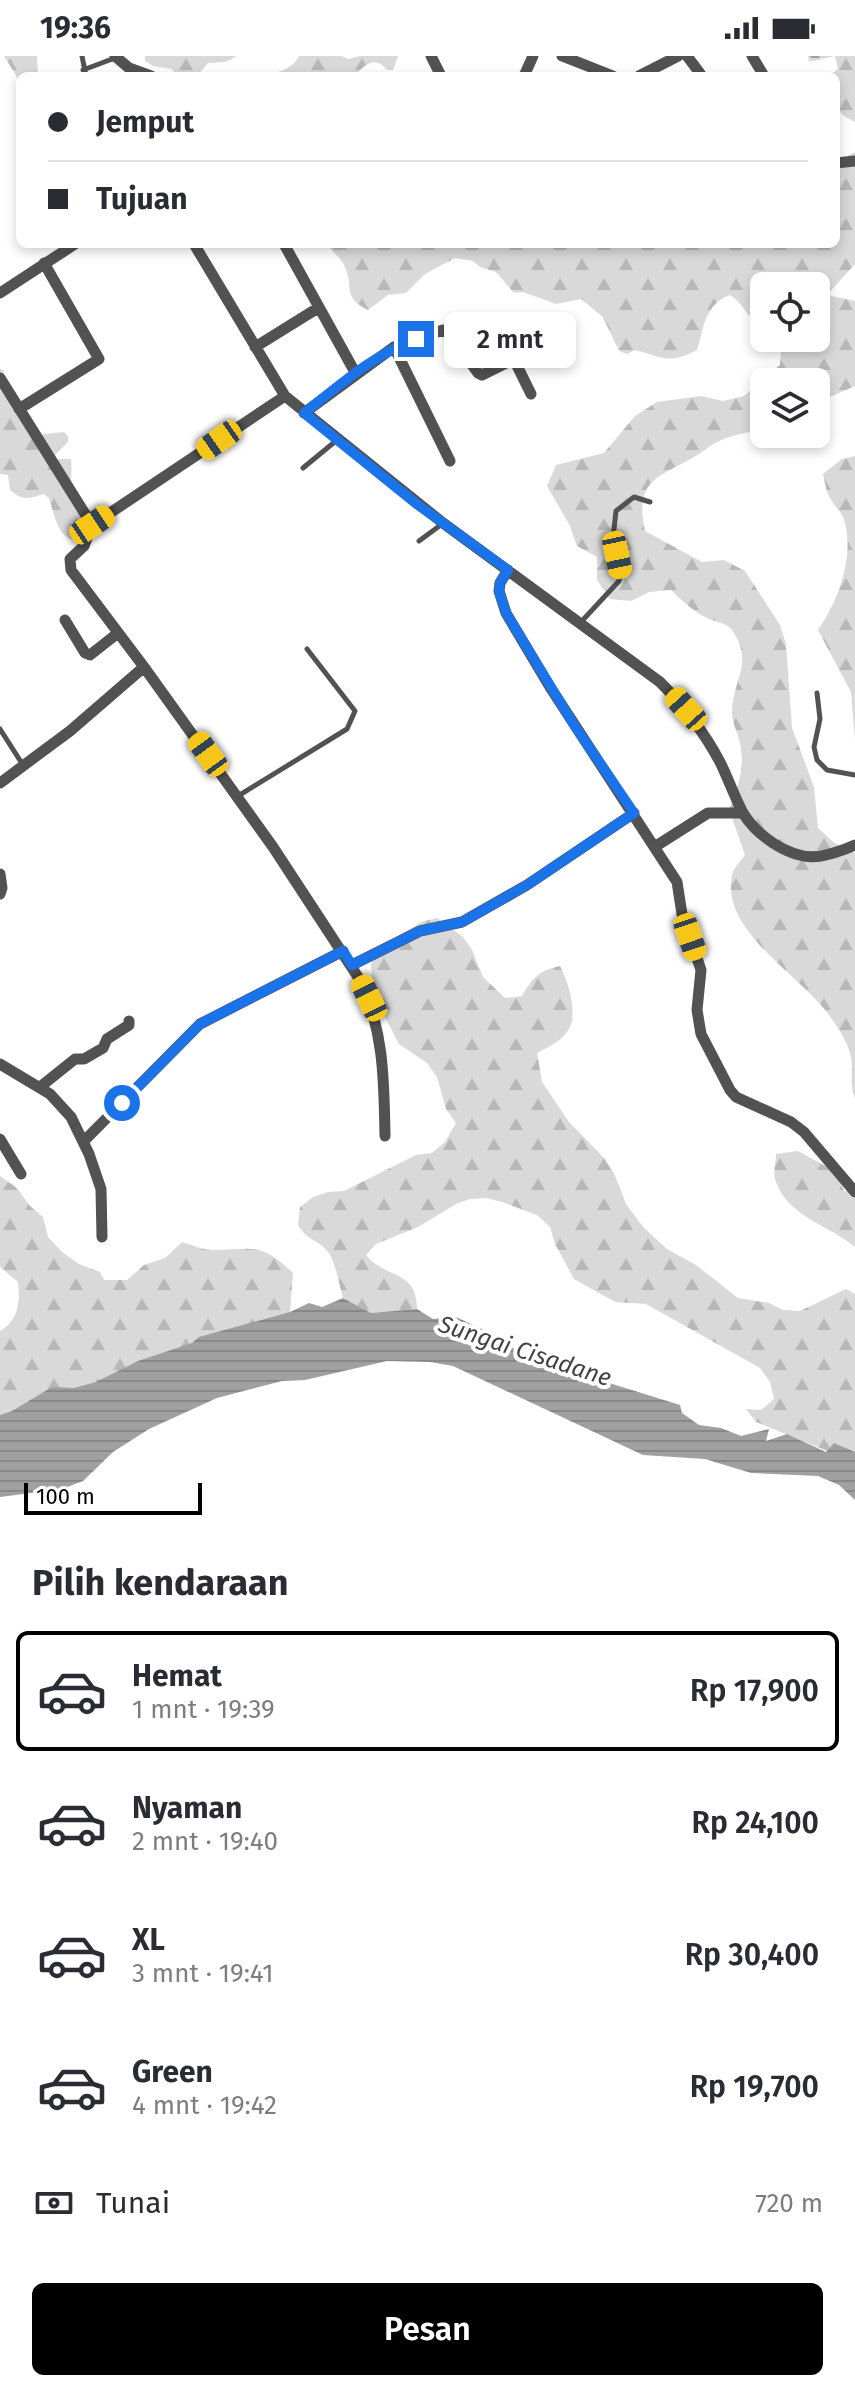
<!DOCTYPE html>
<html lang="id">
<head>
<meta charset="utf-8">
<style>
	body { margin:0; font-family:"Fira Sans",sans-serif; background:#f2f2f3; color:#2b2b33; height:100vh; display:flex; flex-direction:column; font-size:30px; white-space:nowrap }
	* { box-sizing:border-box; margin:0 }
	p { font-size:26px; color:#7c7c81 }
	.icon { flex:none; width:44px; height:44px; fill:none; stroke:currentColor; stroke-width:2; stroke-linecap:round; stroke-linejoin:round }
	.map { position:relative; height:1479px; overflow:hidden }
	.details { display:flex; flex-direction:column; background:#fff; flex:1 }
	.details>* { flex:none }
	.hud { position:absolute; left:16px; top:16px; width:824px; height:176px; border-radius:12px; box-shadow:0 4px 12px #0003; display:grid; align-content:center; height:176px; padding:0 32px; background:#fff }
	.controls { position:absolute; left:750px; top:216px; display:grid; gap:16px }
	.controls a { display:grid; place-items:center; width:80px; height:80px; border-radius:12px; background:#fff; box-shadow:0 4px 12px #0003; font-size:40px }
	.scale { position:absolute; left:24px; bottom:20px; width:178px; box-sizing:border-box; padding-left:8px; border:4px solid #000; border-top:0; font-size:22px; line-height:28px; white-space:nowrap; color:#000; -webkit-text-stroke:6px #fff; paint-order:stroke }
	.end { position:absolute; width:36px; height:36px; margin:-18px; border:10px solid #1a73e8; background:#fff; box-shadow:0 0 0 4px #fff }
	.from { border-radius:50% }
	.bubble { position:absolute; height:56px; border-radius:12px; background:#fff; box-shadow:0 4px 12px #0003; font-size:26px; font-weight:600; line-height:56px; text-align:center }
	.car { position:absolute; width:24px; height:48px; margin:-24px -12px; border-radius:10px; box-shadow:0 0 6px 2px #0007; background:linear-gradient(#f5c518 24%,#345 0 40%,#f5c518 0 76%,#345 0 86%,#f5c518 0) }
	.hud b { display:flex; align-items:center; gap:28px; height:76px; font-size:30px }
	.hud b+b { border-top:2px solid #e1e1e2 }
	.hud i { width:20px; height:20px; background:#2b2b33 }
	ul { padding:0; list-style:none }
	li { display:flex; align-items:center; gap:24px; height:120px; margin:0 16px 12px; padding:0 16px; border:4px solid transparent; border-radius:12px }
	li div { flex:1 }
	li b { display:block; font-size:30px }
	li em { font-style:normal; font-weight:600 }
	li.on { border-color:#000 }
	li>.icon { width:72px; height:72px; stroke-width:1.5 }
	h2 { padding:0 32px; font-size:36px; line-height:96px }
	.pay { display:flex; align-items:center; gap:20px; height:88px; padding:0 32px; font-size:30px }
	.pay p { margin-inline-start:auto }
	.action { display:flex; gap:16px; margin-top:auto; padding:16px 32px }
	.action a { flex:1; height:92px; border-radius:12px; background:#000; color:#fff; font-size:32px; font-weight:600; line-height:92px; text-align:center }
	.status { display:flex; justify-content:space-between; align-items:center; height:56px; padding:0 40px; background:#fff; direction:ltr }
	.status svg { height:22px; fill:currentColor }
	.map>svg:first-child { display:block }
	.forest { fill:url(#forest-firs) }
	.water { fill:url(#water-rules) }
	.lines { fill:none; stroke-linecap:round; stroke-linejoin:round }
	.stream { stroke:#a0a0a0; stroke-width:4 }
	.lane { stroke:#525252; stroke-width:5 }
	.street { stroke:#525252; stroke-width:11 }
	.route { stroke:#1a73e8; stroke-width:10 }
	.labels { text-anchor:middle; stroke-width:8; stroke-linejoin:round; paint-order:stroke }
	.water-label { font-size:24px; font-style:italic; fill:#414141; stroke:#fff }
</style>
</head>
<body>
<div class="status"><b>19:36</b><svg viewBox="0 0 49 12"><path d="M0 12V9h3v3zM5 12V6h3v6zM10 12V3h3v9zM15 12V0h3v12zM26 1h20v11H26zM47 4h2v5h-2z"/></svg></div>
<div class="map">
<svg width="855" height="1479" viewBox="0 0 855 1479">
	<defs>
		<pattern id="forest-firs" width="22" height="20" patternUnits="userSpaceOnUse" patternTransform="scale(2)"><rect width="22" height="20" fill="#d9d9d9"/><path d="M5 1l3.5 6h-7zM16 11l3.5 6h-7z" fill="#b8b8b8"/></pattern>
		<pattern id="water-rules" width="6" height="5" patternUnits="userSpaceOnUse" patternTransform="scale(2)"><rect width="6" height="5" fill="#a0a0a0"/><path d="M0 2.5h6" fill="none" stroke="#888"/></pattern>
	</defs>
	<rect width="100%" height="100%" fill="#fff"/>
	<path class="forest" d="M4,0H37L38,20H20V26Z
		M145,0H237L225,6L208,7L197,20H177L172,13L153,10L145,5Z
		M299,0H341L348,3L360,0H398L393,14H387C376,0 364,8 355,20H265C278,16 293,13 299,0Z
		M808,0H855V66C830,54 836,45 836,20H829L838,13L835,0L813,5H809Z
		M855,96V208L827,239L855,245V330L816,347V326H764V373C747,377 730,379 715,387C708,391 702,397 694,401C657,422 634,424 645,475L702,506L724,504L745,515L780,569L786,588L792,672L814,731L818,772L833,786L855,797V1043C850,1029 852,1021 852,1007C851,992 840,974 831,962C804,921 720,876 732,819C733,812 741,805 745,799L729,753C739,730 745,711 740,687C738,677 732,667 732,657C732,624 755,607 732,574C726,566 714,566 705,561C692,554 681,544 671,534L649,536L631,545L610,543L597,524V501L577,490L569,468L547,430L556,409L604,397L635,360L657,346L701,340L723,345L744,340L780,309L782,282H816V230H783L777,225L766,224L760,231L762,257L757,267C746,259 742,246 730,239C705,248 704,271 697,294C668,309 663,301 635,294L627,298L619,295L603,261L581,243L556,248L523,236L514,237L496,216L480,211L473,205L455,202L425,218L406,237L388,239L368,254C341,241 355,231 344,209C341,202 332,196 327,188H836V106Z
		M0,313L3,314L10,345L37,379L64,376L68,380V386L51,403H71C72,413 71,421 71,431C72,449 90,465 77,484C58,485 54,457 49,442L44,438C28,443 23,445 10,434L8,419L0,418Z
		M855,400V683L851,636L818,574C839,544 855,499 844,463C841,455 834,450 830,442C826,436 825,426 823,418L842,403Z
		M437,862L463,881L472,894L483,921L505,942L522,940C532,922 540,914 560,910C568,925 578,957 569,973C562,985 548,991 537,997L542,1026L569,1066L604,1102L614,1117L626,1148L644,1172L667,1193L696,1209L738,1242L769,1247L783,1254L800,1255L846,1233L855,1238V1406L756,1366L746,1353L761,1354L774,1343L770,1326L760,1312L646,1248L615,1246L574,1223L555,1188L550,1171L537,1159L502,1146L486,1142L470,1143L456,1148L418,1171L376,1188L366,1199C385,1223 417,1213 417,1253L371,1257L343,1242C338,1226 336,1199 321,1189C309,1180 307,1183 298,1169L300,1151L313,1141L328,1136L344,1135L416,1099L432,1097L445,1086L456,1067L446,1053L437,1021L427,1007L399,988L375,942L372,926L371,908L378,893L421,866Z
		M798,1095L836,1116L844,1135L855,1136V1191C829,1169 786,1160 775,1123C773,1116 776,1106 776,1098Z
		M0,1120L17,1132L30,1150L43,1161L48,1181L62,1196L79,1208L100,1216L104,1224H127L144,1209L165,1202L182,1186C192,1189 203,1194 213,1194C253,1193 261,1186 293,1217L290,1256L139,1320L0,1359V1275C19,1264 20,1246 18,1226L0,1211Z"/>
	<path class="water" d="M343,1242L371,1257L417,1253L433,1263L456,1261L499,1281L510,1291L540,1303L553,1301L573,1308L590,1321L680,1349L682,1357L699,1369L721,1372L741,1380L769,1373L766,1385L787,1378L826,1396L834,1387L855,1396V1444L839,1429L818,1420L751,1417L705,1403L643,1399L453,1310L430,1306L387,1305L305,1324L282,1325L217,1342L149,1373L113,1396L83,1425L62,1433L0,1441V1359L12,1355L52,1331L74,1332L96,1326L138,1305L192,1287L199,1281L290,1256L309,1247L322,1251Z"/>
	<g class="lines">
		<path class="stream" d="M812,0H818"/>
		<path class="lane" d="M82,0L86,20
			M83,14L115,2
			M303,412L337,384
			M419,485L442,468
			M581,566L619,525L620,517L613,482L616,455L634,441L650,446
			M817,637L820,663L814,691L817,704L827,714L855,719
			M0,673L23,709
			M238,740L347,673L355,655L307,593"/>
		<path class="street" d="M115,0L129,12L151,20
			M431,0L441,20
			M562,0L613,20
			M687,0L702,20
			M752,0L764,20
			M524,20L533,0
			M639,20L678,0
			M836,107L855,105
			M194,188L285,340L443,467L660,626C684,650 704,676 720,706C728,722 734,740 743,757C751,770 761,779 773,787C804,807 822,803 855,789
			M284,188L356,318
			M0,237L75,188
			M497,269L531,338
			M255,291L318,252
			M394,291L450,405
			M0,322L92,469L84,490L70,503L71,514L144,611L70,675L0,727
			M19,353L99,303L44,207
			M304,357L394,291L443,274L452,281L478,317L482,319L516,302
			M92,469L285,340
			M508,514L500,527L499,535L506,557L550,631L677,826L682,858L701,914L697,954L701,978L730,1034L736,1041L791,1066L804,1076L855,1136
			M65,564L85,597L90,599L118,577
			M144,611L273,791L360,924C384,974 384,1025 385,1080
			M656,790L708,757H743
			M0,818L2,832L0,838
			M352,909L420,875L462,866L527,829L634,757
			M0,1008L50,1038L71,1061L89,1098L101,1133L102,1181
			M40,1031L75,1003H84L103,992L107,983L129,969V965
			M0,1083L21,1118
			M83,1086L200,968L343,895"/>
	</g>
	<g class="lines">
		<path class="route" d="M122,1047L200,968L343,895L352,909L420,875L462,866L527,829L634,757L574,669L506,557L499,535L500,527L508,514L418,449L304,357C339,330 374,298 416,283"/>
	</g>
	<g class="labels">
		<g class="water-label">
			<text transform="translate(525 1295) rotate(18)" y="8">Sungai Cisadane</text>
		</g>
	</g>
</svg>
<div class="controls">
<a><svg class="icon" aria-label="locate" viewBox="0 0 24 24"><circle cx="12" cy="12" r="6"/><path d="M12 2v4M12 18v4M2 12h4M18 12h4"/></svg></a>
<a><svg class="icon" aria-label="layers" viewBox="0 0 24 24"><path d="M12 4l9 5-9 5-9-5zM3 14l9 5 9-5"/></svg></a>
</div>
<div class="scale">100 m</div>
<i class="end from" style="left:122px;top:1047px"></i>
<i class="end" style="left:416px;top:283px"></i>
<div class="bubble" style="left:444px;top:256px;width:132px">2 mnt</div>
<i class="car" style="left:219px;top:384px;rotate:235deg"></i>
<i class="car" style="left:92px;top:469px;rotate:56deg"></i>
<i class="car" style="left:617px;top:499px;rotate:168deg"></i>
<i class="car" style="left:686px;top:653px;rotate:318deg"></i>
<i class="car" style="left:208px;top:698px;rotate:324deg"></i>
<i class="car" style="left:690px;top:881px;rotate:161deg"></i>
<i class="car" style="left:369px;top:942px;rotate:334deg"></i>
<div class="hud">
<b><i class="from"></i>Jemput</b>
<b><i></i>Tujuan</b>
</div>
</div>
<section class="details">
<h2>Pilih kendaraan</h2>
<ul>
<li class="on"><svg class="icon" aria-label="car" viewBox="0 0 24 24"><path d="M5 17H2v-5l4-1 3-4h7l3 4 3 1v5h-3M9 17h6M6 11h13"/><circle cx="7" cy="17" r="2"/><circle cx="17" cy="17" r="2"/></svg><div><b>Hemat</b><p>1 mnt · 19:39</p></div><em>Rp 17,900</em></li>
<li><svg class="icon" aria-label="car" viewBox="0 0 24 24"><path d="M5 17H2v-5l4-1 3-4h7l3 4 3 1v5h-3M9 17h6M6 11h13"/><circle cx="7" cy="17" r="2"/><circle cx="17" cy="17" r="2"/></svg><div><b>Nyaman</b><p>2 mnt · 19:40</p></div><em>Rp 24,100</em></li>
<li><svg class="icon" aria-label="car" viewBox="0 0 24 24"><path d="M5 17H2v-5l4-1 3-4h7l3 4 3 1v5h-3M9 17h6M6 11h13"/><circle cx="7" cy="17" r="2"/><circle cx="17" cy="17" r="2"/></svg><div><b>XL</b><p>3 mnt · 19:41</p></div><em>Rp 30,400</em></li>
<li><svg class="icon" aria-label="car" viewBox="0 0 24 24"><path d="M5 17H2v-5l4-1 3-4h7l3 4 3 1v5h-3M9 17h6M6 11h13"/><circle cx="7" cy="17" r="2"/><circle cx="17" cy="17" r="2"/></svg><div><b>Green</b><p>4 mnt · 19:42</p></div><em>Rp 19,700</em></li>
</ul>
<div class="pay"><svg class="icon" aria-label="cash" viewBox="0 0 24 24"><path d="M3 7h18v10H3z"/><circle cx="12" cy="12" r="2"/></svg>Tunai<p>720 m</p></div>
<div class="action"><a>Pesan</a></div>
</section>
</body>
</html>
